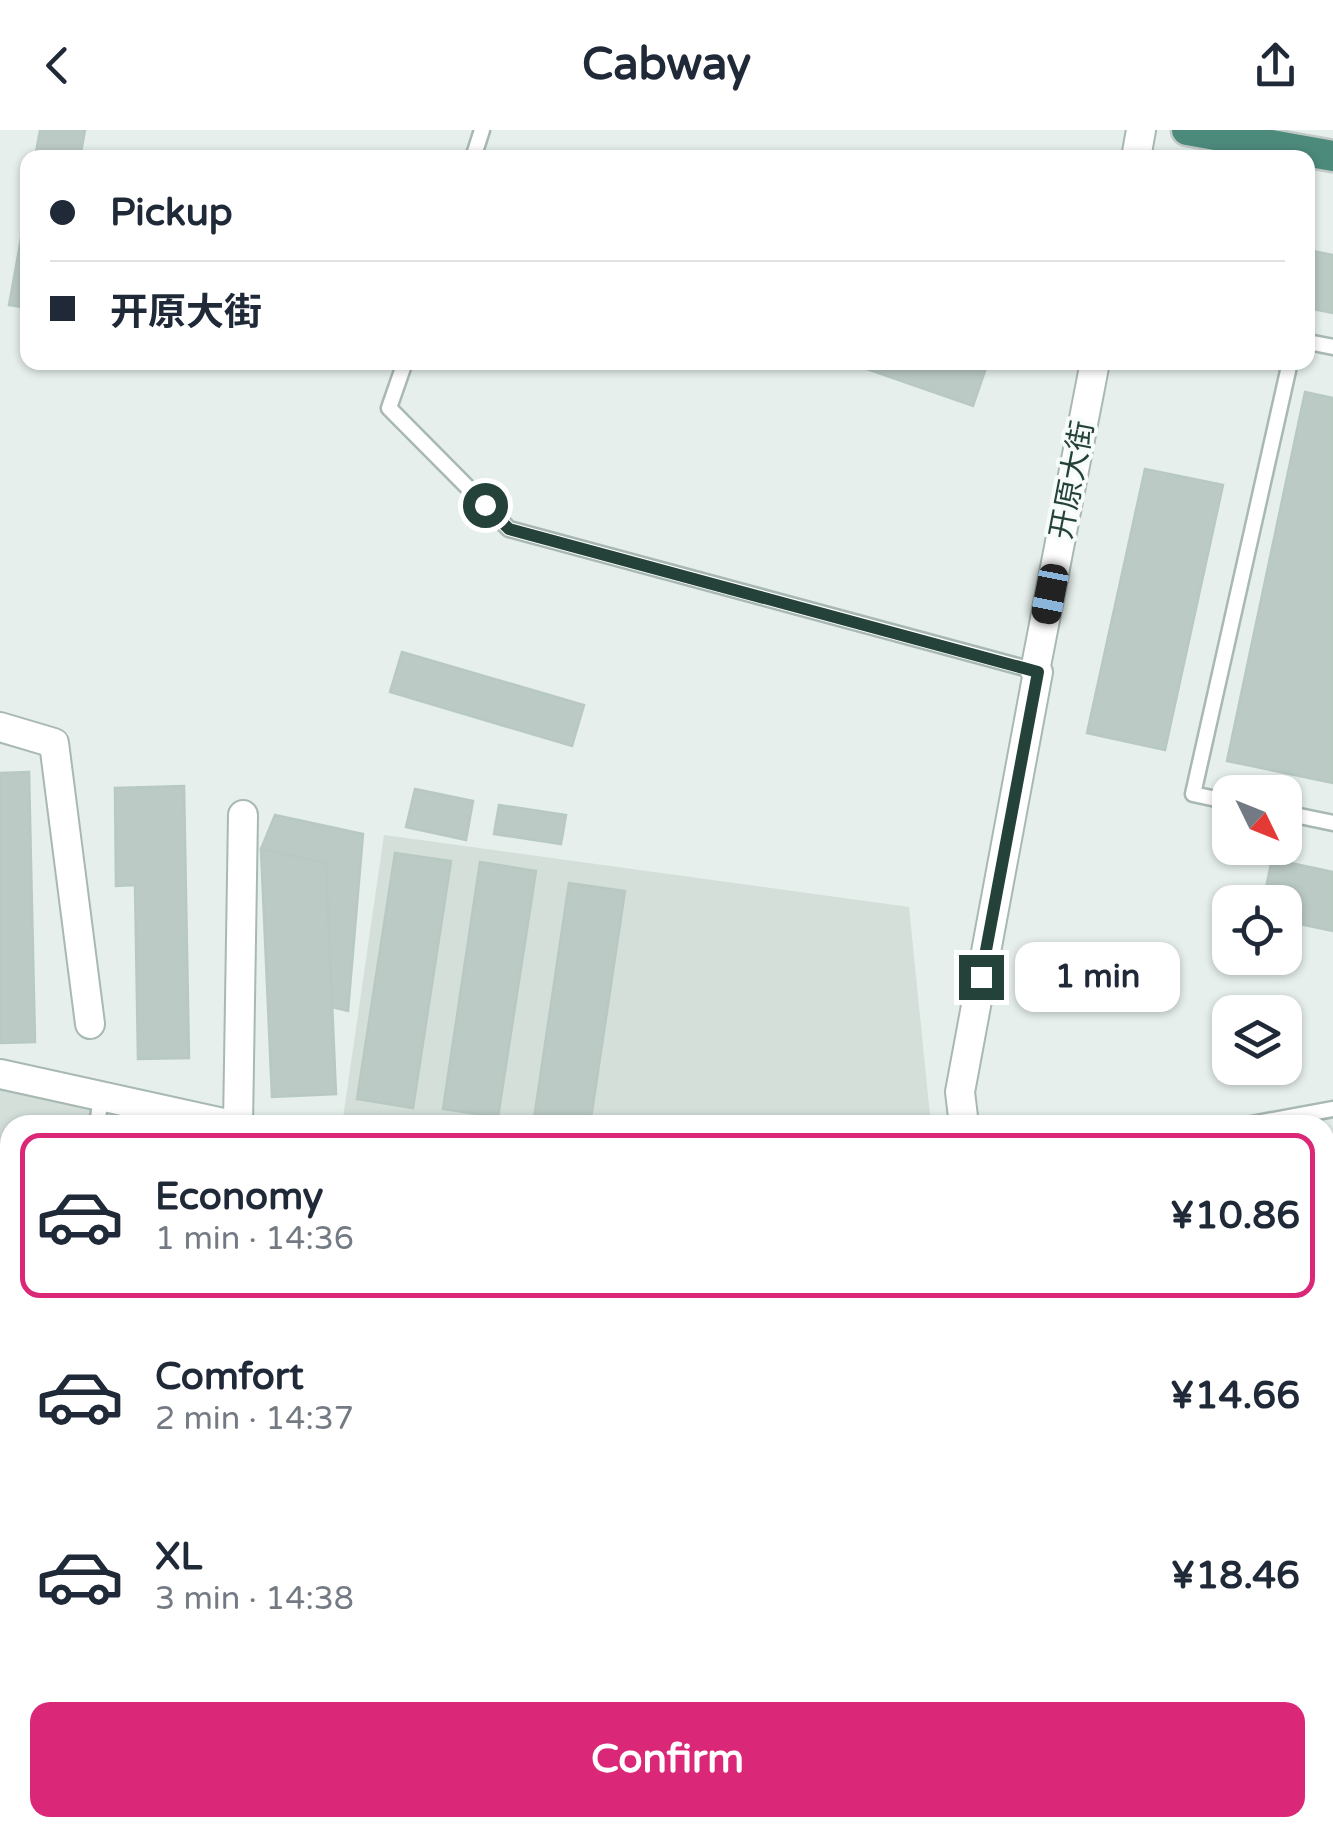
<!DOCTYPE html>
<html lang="en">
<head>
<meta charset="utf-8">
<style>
	body { margin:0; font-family:"Varela Round","Noto Sans SC",sans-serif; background:#f2f2f3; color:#1f2937; height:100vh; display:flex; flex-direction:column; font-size:38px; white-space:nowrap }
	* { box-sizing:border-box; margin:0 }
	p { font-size:32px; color:#747a83 }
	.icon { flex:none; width:55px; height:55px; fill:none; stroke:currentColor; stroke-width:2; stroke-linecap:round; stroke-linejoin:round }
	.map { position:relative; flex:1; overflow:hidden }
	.sheet { position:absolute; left:0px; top:985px; width:1335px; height:722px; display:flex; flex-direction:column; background:#fff; border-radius:30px 30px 0 0; box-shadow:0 2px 8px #0004 }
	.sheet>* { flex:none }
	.banner { position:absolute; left:20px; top:20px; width:1295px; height:220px; border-radius:20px; box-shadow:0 2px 8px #0004; display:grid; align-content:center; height:220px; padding:0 30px; background:#fff }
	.needle { width:65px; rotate:133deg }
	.tools { position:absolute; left:1212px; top:645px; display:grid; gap:20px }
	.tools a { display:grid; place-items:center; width:90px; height:90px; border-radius:20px; background:#fff; box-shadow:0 2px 8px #0004; font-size:50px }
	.end { position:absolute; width:45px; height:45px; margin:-22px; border:12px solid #24423a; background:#fff; box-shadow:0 0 0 5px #fff }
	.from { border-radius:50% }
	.bubble { position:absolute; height:70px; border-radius:20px; background:#fff; box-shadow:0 2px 8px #0004; font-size:32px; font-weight:800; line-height:70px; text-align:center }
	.car { position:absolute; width:30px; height:60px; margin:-30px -15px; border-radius:12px; box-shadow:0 0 8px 2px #0007; background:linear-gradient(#222 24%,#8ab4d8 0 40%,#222 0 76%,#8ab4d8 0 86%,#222 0) }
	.banner b { display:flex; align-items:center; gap:35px; height:95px; font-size:38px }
	.banner b+b { border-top:2px solid #e0e1e3 }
	.banner i { width:25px; height:25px; background:#1f2937 }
	ul { padding:18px 0 0; list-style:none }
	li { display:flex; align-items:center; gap:30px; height:165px; margin:0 20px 15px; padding:0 10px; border:5px solid transparent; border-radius:20px }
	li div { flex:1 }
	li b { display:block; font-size:38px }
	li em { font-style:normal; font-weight:800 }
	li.active { border-color:#db2777 }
	li>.icon { width:90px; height:90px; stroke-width:1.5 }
	.action { display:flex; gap:20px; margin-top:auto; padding:20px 30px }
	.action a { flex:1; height:115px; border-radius:20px; background:#db2777; color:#fff; font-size:40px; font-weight:800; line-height:115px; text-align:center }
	header { display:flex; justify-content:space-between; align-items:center; height:130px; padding:0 30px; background:#fff; font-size:45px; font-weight:800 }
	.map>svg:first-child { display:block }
	.built { fill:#d4dfda }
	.building { fill:#bbcac4; stroke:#b8c9c2; stroke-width:2.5 }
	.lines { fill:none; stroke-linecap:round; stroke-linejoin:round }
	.service-casing { stroke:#a8b8b2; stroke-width:19 }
	.minor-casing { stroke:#a8b8b2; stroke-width:32 }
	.trunk-casing { stroke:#c2cac8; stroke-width:35 }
	.service { stroke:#fff; stroke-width:14 }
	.minor { stroke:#fff; stroke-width:28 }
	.trunk { stroke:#4c8a7c; stroke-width:30 }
	.route { stroke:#24423a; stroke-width:12 }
	.labels { text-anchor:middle; stroke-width:8; stroke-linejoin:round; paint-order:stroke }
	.street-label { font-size:30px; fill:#24423a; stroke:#f7fbf9 }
</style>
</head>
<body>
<header><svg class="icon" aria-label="back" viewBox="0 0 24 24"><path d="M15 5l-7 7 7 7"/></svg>Cabway<svg class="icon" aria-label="share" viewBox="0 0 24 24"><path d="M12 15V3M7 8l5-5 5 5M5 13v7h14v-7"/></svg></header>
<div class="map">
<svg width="1333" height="1707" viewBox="0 0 1333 1707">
	<rect width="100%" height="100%" fill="#e6efeb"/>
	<path class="built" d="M384,705L909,777L931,995H342Z
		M0,955L291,995H10V1698H1004L1005,1707H0Z"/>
	<path class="building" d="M40,0H85L80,28H35Z
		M28,70V178L9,175Z
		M1308,120L1333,125V183L1308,178Z
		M847,232H988L973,276Z
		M1305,262L1333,268V653L1227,631Z
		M1145,339L1223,355L1165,620L1087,603Z
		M402,522L584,575L572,616L390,562Z
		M29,642L35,912L0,913V643Z
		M184,656L189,928L138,929L135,755L116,756L115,658Z
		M415,659L473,671L466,710L406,697Z
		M499,675L566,685L561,714L494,704Z
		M275,685L363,704L348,881L332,877L326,733L261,719Z
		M261,719L326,733L336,964L272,967Z
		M395,723L451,731L413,978L357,969Z
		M1272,729L1333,742V801L1285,791V772H1263Z
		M480,732L536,741L498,987L443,979Z
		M569,753L625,761L590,995H533Z
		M8,1000L10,1140L0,1195V1043Z
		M1333,1005V1450L1325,1451V1006Z
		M1333,1582V1707H1233L1231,1698H1325V1584Z
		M0,1662L10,1664V1698H151L150,1707H0Z
		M189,1698H256L254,1707H187Z
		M374,1698H469L467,1707H372Z
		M572,1698H741L742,1707H573Z"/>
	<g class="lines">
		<g class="service-casing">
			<path id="service" d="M473,28L482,0
				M1308,212L1333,217
				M405,232L389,278L509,399L1036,541
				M1230,672L1193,664L1290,232
				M1285,683L1333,693
				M97,995L101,967
				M1246,995L1333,979
				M0,1362L10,1363
				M1325,1509L1333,1508
				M0,1598L10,1536
				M0,1637L10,1639
				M1194,1698L1196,1707"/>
		</g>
		<g class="minor-casing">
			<path id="minor" d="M1136,28L1141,0
				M0,597L54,613L90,894
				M0,944L232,995
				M238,995L243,685
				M964,995L960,962L1038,542L1035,541L1095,232
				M1051,1698L1052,1707"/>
		</g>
		<g class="trunk-casing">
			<path id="trunk" d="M1187,0L1333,26"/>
		</g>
		<use href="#service" class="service"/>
		<use href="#minor" class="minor"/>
		<use href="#trunk" class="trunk"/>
	</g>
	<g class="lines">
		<path class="route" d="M485,375L509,399L1038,542L981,847"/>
	</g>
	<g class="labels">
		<g class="street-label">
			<text transform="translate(1072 350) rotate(-79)" y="10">开原大街</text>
		</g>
	</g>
</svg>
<div class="tools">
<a><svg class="needle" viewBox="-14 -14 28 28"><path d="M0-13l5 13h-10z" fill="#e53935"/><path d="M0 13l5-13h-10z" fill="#747a83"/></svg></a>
<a><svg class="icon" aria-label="locate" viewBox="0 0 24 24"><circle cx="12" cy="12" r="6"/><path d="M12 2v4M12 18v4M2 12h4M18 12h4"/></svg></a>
<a><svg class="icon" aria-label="layers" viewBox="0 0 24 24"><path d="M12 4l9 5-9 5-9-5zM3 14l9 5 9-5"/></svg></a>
</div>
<i class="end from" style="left:485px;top:375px"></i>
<i class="end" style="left:981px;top:847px"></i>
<div class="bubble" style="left:1015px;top:812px;width:165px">1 min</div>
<i class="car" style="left:1050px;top:464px;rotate:191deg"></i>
<div class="banner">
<b><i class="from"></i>Pickup</b>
<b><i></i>开原大街</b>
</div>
<section class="sheet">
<ul>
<li class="active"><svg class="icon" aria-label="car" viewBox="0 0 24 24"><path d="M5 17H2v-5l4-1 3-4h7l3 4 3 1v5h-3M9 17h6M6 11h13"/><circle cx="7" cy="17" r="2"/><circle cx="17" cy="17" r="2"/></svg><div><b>Economy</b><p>1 min · 14:36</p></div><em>¥10.86</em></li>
<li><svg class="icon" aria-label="car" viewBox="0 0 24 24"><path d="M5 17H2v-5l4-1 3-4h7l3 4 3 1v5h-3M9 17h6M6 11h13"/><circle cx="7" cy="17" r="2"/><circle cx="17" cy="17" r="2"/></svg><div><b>Comfort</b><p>2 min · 14:37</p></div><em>¥14.66</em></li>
<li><svg class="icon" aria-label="car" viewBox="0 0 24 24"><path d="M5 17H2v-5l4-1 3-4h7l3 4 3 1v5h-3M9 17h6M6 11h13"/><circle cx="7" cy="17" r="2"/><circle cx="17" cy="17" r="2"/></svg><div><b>XL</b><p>3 min · 14:38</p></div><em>¥18.46</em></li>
</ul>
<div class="action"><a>Confirm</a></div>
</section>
</div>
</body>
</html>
